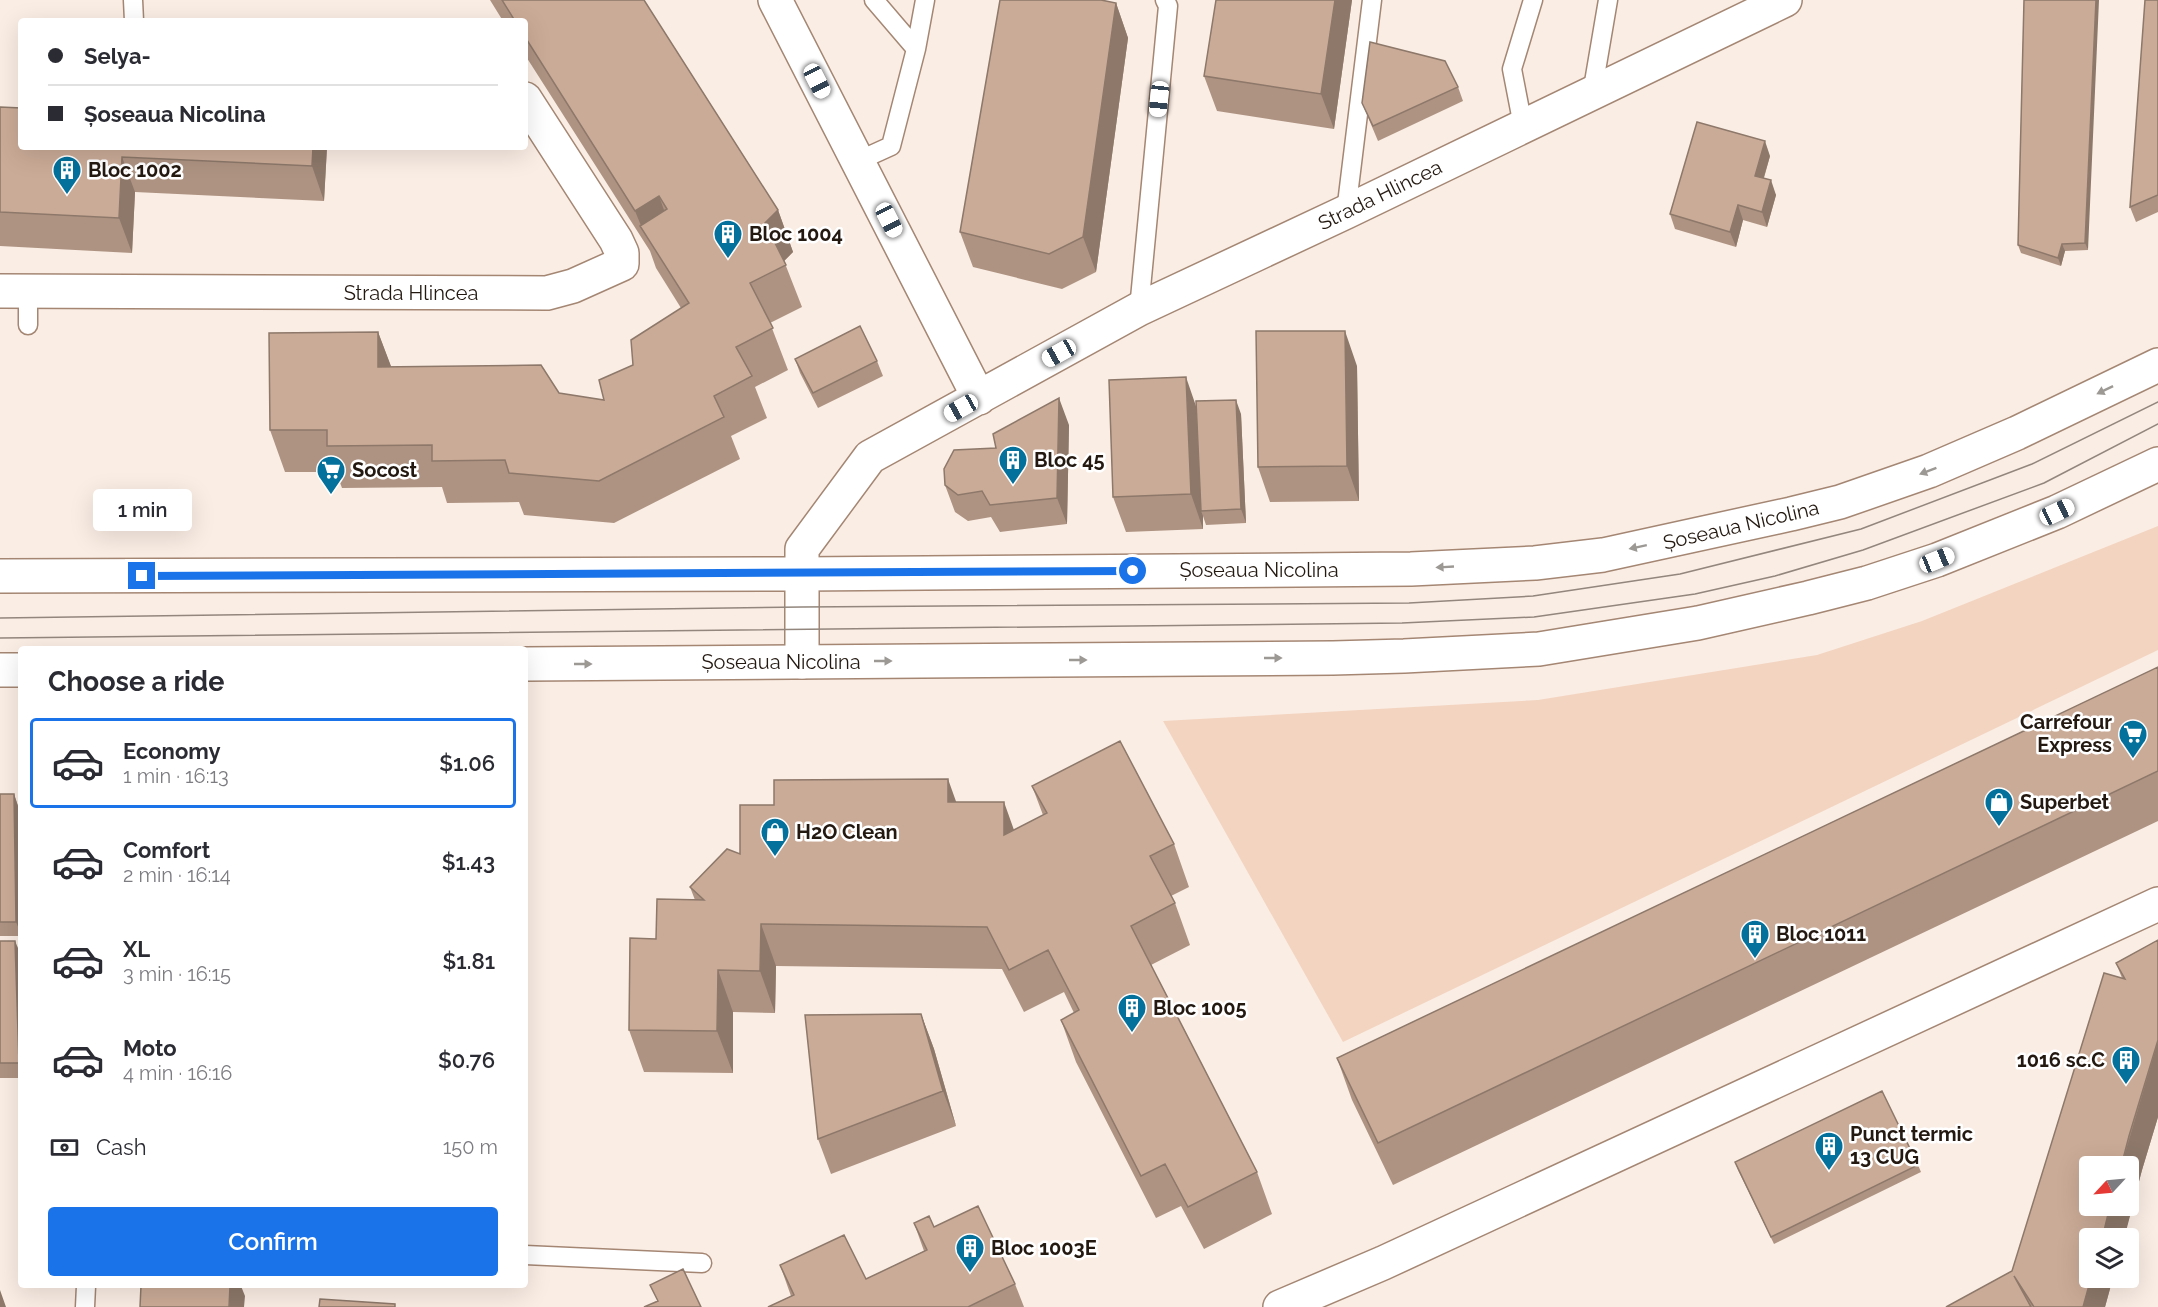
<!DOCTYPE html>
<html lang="en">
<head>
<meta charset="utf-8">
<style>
	body { margin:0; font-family:Raleway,sans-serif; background:#f7f7f7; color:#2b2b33; height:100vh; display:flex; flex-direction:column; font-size:22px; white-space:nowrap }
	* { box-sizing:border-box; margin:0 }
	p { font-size:20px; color:#7c7c81 }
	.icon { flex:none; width:33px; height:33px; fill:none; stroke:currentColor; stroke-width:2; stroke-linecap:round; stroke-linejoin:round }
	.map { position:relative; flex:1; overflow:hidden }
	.details { position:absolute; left:18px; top:646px; width:510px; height:642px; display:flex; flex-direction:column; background:#fff; border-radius:6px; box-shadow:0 6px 24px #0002 }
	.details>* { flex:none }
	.banner { position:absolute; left:18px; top:18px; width:510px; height:132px; border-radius:6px; box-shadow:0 6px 24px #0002; display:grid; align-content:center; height:132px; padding:0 30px; background:#fff }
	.needle { width:39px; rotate:244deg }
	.buttons { position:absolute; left:2079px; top:1156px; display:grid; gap:12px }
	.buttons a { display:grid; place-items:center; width:60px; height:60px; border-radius:6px; background:#fff; box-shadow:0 6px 24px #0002; font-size:30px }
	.end { position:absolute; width:27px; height:27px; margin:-14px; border:8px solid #1a73e8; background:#fff; box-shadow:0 0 0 3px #fff }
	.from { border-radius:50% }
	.bubble { position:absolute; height:42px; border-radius:6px; background:#fff; box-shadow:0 6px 24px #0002; font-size:20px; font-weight:600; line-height:42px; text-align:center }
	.car { position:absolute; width:18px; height:36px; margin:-18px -9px; border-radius:8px; box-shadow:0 0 4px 2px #0007; background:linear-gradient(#fff 24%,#345 0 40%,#fff 0 76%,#345 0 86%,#fff 0) }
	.banner b { display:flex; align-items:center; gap:21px; height:57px; font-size:22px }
	.banner b+b { border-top:2px solid #e1e1e2 }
	.banner i { width:15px; height:15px; background:#2b2b33 }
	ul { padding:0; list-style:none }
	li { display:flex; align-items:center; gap:18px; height:90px; margin:0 12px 9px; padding:0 18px; border:3px solid transparent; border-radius:6px }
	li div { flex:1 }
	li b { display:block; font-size:22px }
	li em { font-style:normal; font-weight:600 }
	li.on { border-color:#1a73e8 }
	li>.icon { width:54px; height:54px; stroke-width:1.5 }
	h2 { padding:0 30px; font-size:27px; line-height:72px }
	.pay { display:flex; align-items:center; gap:15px; height:66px; padding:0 30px; font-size:22px }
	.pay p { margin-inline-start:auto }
	.action { display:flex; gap:12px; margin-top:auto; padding:12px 30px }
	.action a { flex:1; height:69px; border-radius:6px; background:#1a73e8; color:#fff; font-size:24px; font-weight:600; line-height:69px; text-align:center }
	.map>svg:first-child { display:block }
	.green { fill:#f3d4c0 }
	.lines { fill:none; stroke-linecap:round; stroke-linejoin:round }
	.service-casing { stroke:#a48673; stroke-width:21 }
	.minor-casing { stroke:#a48673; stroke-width:36 }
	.secondary-casing { stroke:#a48673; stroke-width:36 }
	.service { stroke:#fff; stroke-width:18 }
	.minor { stroke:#fff; stroke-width:33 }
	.secondary { stroke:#fff; stroke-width:33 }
	.tram { stroke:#92867d; stroke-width:1.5 }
	.wall { fill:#ae9382 }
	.shaded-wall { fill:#8d786a }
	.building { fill:#caab97; stroke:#8d786a; stroke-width:1.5 }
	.oneway { fill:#9c9894 }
	.route { stroke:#1a73e8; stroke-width:8 }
	.labels { text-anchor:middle; stroke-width:5; stroke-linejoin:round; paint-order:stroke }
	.poi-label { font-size:20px; font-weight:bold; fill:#241911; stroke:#fff; text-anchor:start }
	.street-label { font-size:20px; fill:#241911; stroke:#fff }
</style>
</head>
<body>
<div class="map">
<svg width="2158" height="1307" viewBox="0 0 2158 1307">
	<rect width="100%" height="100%" fill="#faede4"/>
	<path class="green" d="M2158,526V650L1343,1042L1163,721L1538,700L1817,655L1922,621Z"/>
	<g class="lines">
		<g class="service-casing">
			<path id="service" d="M133,0L134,21
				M874,0L916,49
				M1592,94L1608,0
				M1523,126L1512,69L1533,0
				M858,161L891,146L916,49L925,0
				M1346,212L1372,0
				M28,291V325
				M1139,309L1168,6L1165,0
				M525,1255L702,1263
				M85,1307L86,1286"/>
		</g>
		<g class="minor-casing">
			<path id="minor" d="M775,0L979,398
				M0,291L547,293L573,286L622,264V253L616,240L525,99
				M802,662V549L870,457L1139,309L1346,212L1785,0
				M1280,1307L1383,1263L2158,904"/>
		</g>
		<g class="secondary-casing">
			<path id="secondary" d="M0,576L802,574L1411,569L1535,563L1603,555L1791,514L1840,502L1929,471L2017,433L2158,365
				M525,664L1333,658L1404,656L1539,649L1698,623L1808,598L1867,583L1937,560L2057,512L2158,464
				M0,670H21"/>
		</g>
		<use href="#service" class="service"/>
		<use href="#minor" class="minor"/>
		<use href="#secondary" class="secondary"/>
		<path class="tram" d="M0,618L802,607L1409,603L1533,596L1680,574L1861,529L2032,464L2158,402
			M0,638L1402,623L1534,617L1695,594L1775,576L1863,550L2044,483L2158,424"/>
	</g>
	<path class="wall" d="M490,0H644L778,210L793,252L784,261L802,307L770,323L788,370L755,387L767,418L731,436L740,459L614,523L524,515L519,502L447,503L442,487L342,488L336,472H285L270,430L378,332L391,367L604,400L681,308L656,268L650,251L525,55V21H503Z
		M1216,0H1352L1334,129L1217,111L1204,76Z
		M2024,0L2088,250L2065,251L2061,266L2021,253L2018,245Z
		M2158,0V212L2136,222L2130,207Z
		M1116,3L1128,38L1096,272L1062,289L973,267L960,232Z
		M1458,87L1463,101L1378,141L1362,103Z
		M0,107L327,147L324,201L135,192L132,253L0,246Z
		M1770,156L1764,178L1776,195L1767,227L1743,220L1736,247L1675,229L1670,214Z
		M795,359L877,361L883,376L818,408L800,373Z
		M1357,366L1359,501L1270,502L1258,467Z
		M1197,407L1241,414L1246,523L1206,525L1203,516V529L1126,532L1113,497Z
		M1069,425L1067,524L1000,532L991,517L968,521L955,512L945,485L996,448Z
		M2158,667V821L1393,1185L1352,1100L1337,1058Z
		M1032,786L1174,844L1189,887L1171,896L1175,903L1190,945L1151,965L1257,1172L1272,1214L1204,1249L1181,1206L1156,1218L1076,1062L1061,1020L1074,1013L1064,992L1024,1012L1002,969L776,966L775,1013L733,1012V1073L644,1072L629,1030L656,939L695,900L690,887L740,854L956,802L1014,830L1043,815Z
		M0,794H14L19,809L21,936H0Z
		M2158,940V1117L2142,1170L2105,1307H1946L2012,1271L2122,978L2116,963Z
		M0,941L21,955V1078H0Z
		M921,1014L934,1049L956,1126L831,1174L818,1139Z
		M1735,1162L1918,1165L1921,1172L1774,1244L1738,1170Z
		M914,1223L934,1227L1015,1284L1024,1307H768L791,1296L780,1265L866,1279L924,1251Z"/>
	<path class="shaded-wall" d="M1335,0H1352L1334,129L1321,94Z
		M2096,0H2099L2088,250L2085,243Z
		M1116,3L1128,38L1096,272L1083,237Z
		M1765,141L1770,156L1760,190L1755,176Z
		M313,147H327L324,201L312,166Z
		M122,157L135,192L132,253L119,218Z
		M1771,180L1776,195L1767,227L1762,212Z
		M659,196L674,238L642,228L635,211Z
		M1738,205L1743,220L1736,247L1730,232Z
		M778,210L793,252L780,265L765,223Z
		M2062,244L2065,251L2061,266L2058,258Z
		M1345,331L1357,366L1359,501L1347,466Z
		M378,332L394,374L378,367Z
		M1186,377L1198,412L1201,511L1203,516V529L1191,494Z
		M1059,398L1069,425L1067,524L1057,498Z
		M1236,400L1241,414L1246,523L1241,509Z
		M948,779L963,821L948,802Z
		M14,794L19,809L21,934L16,922Z
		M1004,802L1019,844L1004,835Z
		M761,924L776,966L775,1013L760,971Z
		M15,941L21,955V1069L19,1063Z
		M718,970L733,1012V1073L717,1031Z
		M921,1014L934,1049L956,1126L943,1091Z
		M2158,1041V1117L2142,1170L2124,1239H2102L2110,1206H2128V1167H2121Z
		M2091,1278H2113L2105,1307H2083Z
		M230,1286H241L245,1296L244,1307H229Z
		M0,1290L6,1307H0Z"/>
	<path class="building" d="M502,0H644L778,210L765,223L786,265L750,283L773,328L736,347L752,376L714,396L724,417L599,481L509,473L505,460L432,461V445L327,446V430H270L269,333L378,332V367L541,365L559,393L604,400L599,380L633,365L631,340L689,303L640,226L667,209L659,196L635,211L525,37V21H515Z
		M1000,0H1101L1116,3L1083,237L1049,254L960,232Z
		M1216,0H1335L1321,94L1204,76Z
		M2024,0H2096L2085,243L2062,244L2058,258L2018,245Z
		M2145,0H2158V195L2130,207Z
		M1370,42L1445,61L1458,87L1373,126L1362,103Z
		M0,107L21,108V147H313L312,166L122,157L119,218L0,212Z
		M1697,122L1765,141L1755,176L1771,180L1762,212L1738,205L1730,232L1670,214Z
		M860,326L877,361L813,393L795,359Z
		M1256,331H1345L1347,466L1258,467Z
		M1186,377L1191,494L1113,497L1109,380Z
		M1059,398L1057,498L990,505L982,491L958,495L945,485L944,469L954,450L996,448L993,434Z
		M1236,400L1241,509L1201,511L1196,401Z
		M2158,667V771L1378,1143L1337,1058Z
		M1120,741L1174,844L1150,856L1175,903L1131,926L1257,1172L1188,1207L1165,1164L1141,1176L1061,1020L1079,1010L1048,950L1009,970L987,927L761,924L760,971L718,970L717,1031L629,1030L630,938L656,939L657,899L704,900L690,887L727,849L740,854V805H774V780L948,779V802H1004V835L1047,813L1032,786Z
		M0,794H14L16,922H0Z
		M2158,940V1040L2129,1136L2121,1167H2090V1206H2110L2102,1239H2090V1278H2091L2083,1307H2034L2014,1276L2031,1307H1946L2012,1271L2104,973L2125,979L2116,963Z
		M0,941H15L19,1063H0Z
		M921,1014L943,1091L818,1139L805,1015Z
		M1882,1091L1918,1165L1771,1237L1735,1162Z
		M978,1206L1015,1284L968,1307H768L794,1295L780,1265L844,1235L866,1279L927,1250L914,1223L929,1216L934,1227Z
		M683,1269L701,1307H644L658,1301L650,1285Z
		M141,1286H230L229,1307H140Z
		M320,1299L395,1304V1307H319Z"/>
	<defs><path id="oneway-solid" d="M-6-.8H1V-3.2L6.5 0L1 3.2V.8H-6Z" transform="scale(1.5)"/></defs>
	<g class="oneway">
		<use href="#oneway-solid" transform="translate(2105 390) rotate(154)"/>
		<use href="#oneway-solid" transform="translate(1928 471) rotate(159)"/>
		<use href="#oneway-solid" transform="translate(1638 547) rotate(168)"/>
		<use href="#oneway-solid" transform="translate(1445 567) rotate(177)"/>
		<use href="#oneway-solid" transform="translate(1273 658)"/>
		<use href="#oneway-solid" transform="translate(1078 660)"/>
		<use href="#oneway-solid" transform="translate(883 661)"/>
		<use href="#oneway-solid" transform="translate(583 664)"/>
	</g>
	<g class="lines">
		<path class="route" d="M142,576L1133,571"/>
	</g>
	<defs>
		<g id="building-pin" transform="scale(1.5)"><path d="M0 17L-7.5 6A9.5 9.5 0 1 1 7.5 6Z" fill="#03719c" stroke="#fff"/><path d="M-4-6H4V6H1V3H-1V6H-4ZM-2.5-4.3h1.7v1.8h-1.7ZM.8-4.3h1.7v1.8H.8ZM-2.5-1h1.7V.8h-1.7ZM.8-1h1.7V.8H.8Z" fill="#fff"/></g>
		<g id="supermarket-pin" transform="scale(1.5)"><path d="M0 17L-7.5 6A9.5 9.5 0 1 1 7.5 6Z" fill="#03719c" stroke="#fff"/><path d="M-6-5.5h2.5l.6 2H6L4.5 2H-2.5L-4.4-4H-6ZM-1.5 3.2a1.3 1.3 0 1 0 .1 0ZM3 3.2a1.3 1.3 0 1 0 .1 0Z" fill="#fff"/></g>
		<g id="shop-pin" transform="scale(1.5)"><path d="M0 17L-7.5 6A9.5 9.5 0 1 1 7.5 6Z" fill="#03719c" stroke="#fff"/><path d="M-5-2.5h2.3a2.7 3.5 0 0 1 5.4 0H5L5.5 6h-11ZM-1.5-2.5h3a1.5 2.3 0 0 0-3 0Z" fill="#fff"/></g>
	</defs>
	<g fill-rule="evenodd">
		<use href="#building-pin" x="67" y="170"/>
		<use href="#building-pin" x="728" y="234"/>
		<use href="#building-pin" x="1013" y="460"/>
		<use href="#supermarket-pin" x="331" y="470"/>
		<use href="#supermarket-pin" x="2133" y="734"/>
		<use href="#shop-pin" x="1999" y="802"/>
		<use href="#shop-pin" x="775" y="832"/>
		<use href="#building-pin" x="1755" y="934"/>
		<use href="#building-pin" x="1132" y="1008"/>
		<use href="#building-pin" x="2126" y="1060"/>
		<use href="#building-pin" x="1829" y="1146"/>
		<use href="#building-pin" x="970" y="1248"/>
	</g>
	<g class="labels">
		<g class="poi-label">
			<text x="88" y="177">Bloc 1002</text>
			<text x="749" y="241">Bloc 1004</text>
			<text x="1034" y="467">Bloc 45</text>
			<text x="352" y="477">Socost</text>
			<text x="2112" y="729" text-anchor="end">Carrefour<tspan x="2112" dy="23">Express</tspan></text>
			<text x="2020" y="809">Superbet</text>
			<text x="796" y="839">H2O Clean</text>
			<text x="1776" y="941">Bloc 1011</text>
			<text x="1153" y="1015">Bloc 1005</text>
			<text x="2105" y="1067" text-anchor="end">1016 sc.C</text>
			<text x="1850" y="1141">Punct termic<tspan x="1850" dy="23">13 CUG</tspan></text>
			<text x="991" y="1255">Bloc 1003E</text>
		</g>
		<g class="street-label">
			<text transform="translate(1380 195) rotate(-26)" y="7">Strada Hlincea</text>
			<text x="411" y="300">Strada Hlincea</text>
			<text transform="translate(1741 525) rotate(-13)" y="7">Șoseaua Nicolina</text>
			<text x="1259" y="577">Șoseaua Nicolina</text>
			<text x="781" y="669">Șoseaua Nicolina</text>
		</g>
	</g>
</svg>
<div class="buttons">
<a><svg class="needle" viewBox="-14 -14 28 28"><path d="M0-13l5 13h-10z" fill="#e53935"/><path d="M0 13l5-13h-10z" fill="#7c7c81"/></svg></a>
<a><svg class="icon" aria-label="layers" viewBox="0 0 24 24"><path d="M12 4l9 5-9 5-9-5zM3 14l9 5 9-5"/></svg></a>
</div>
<i class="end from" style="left:1133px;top:571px"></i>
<i class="end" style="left:142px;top:576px"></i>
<div class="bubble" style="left:93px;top:489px;width:99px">1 min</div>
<i class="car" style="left:817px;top:81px;rotate:153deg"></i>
<i class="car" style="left:1159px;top:99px;rotate:186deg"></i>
<i class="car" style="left:889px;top:220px;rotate:153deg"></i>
<i class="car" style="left:1059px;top:353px;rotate:241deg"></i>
<i class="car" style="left:961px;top:408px;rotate:241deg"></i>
<i class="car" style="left:2057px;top:512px;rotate:65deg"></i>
<i class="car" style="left:1937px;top:560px;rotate:68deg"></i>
<div class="banner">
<b><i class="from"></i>Selya-</b>
<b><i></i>Șoseaua Nicolina</b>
</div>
<section class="details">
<h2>Choose a ride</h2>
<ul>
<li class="on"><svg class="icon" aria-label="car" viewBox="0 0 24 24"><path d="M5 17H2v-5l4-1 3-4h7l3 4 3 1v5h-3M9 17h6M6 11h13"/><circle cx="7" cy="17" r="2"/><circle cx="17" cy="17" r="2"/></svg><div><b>Economy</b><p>1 min · 16:13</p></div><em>$1.06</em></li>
<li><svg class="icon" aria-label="car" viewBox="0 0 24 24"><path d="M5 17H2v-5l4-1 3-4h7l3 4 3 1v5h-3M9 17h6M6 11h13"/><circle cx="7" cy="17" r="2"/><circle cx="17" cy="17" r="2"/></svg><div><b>Comfort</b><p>2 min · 16:14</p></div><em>$1.43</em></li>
<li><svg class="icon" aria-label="car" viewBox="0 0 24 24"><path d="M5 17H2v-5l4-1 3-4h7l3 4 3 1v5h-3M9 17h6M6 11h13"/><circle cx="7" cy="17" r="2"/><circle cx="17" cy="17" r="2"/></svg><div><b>XL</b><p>3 min · 16:15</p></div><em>$1.81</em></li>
<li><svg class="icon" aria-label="car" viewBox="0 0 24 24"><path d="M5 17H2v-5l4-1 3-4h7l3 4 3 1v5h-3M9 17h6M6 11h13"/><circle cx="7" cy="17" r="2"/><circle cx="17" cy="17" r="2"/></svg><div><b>Moto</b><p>4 min · 16:16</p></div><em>$0.76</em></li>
</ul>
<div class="pay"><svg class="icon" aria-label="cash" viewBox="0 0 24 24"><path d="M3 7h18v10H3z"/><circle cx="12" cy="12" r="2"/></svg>Cash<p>150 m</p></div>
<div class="action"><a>Confirm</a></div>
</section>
</div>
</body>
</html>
